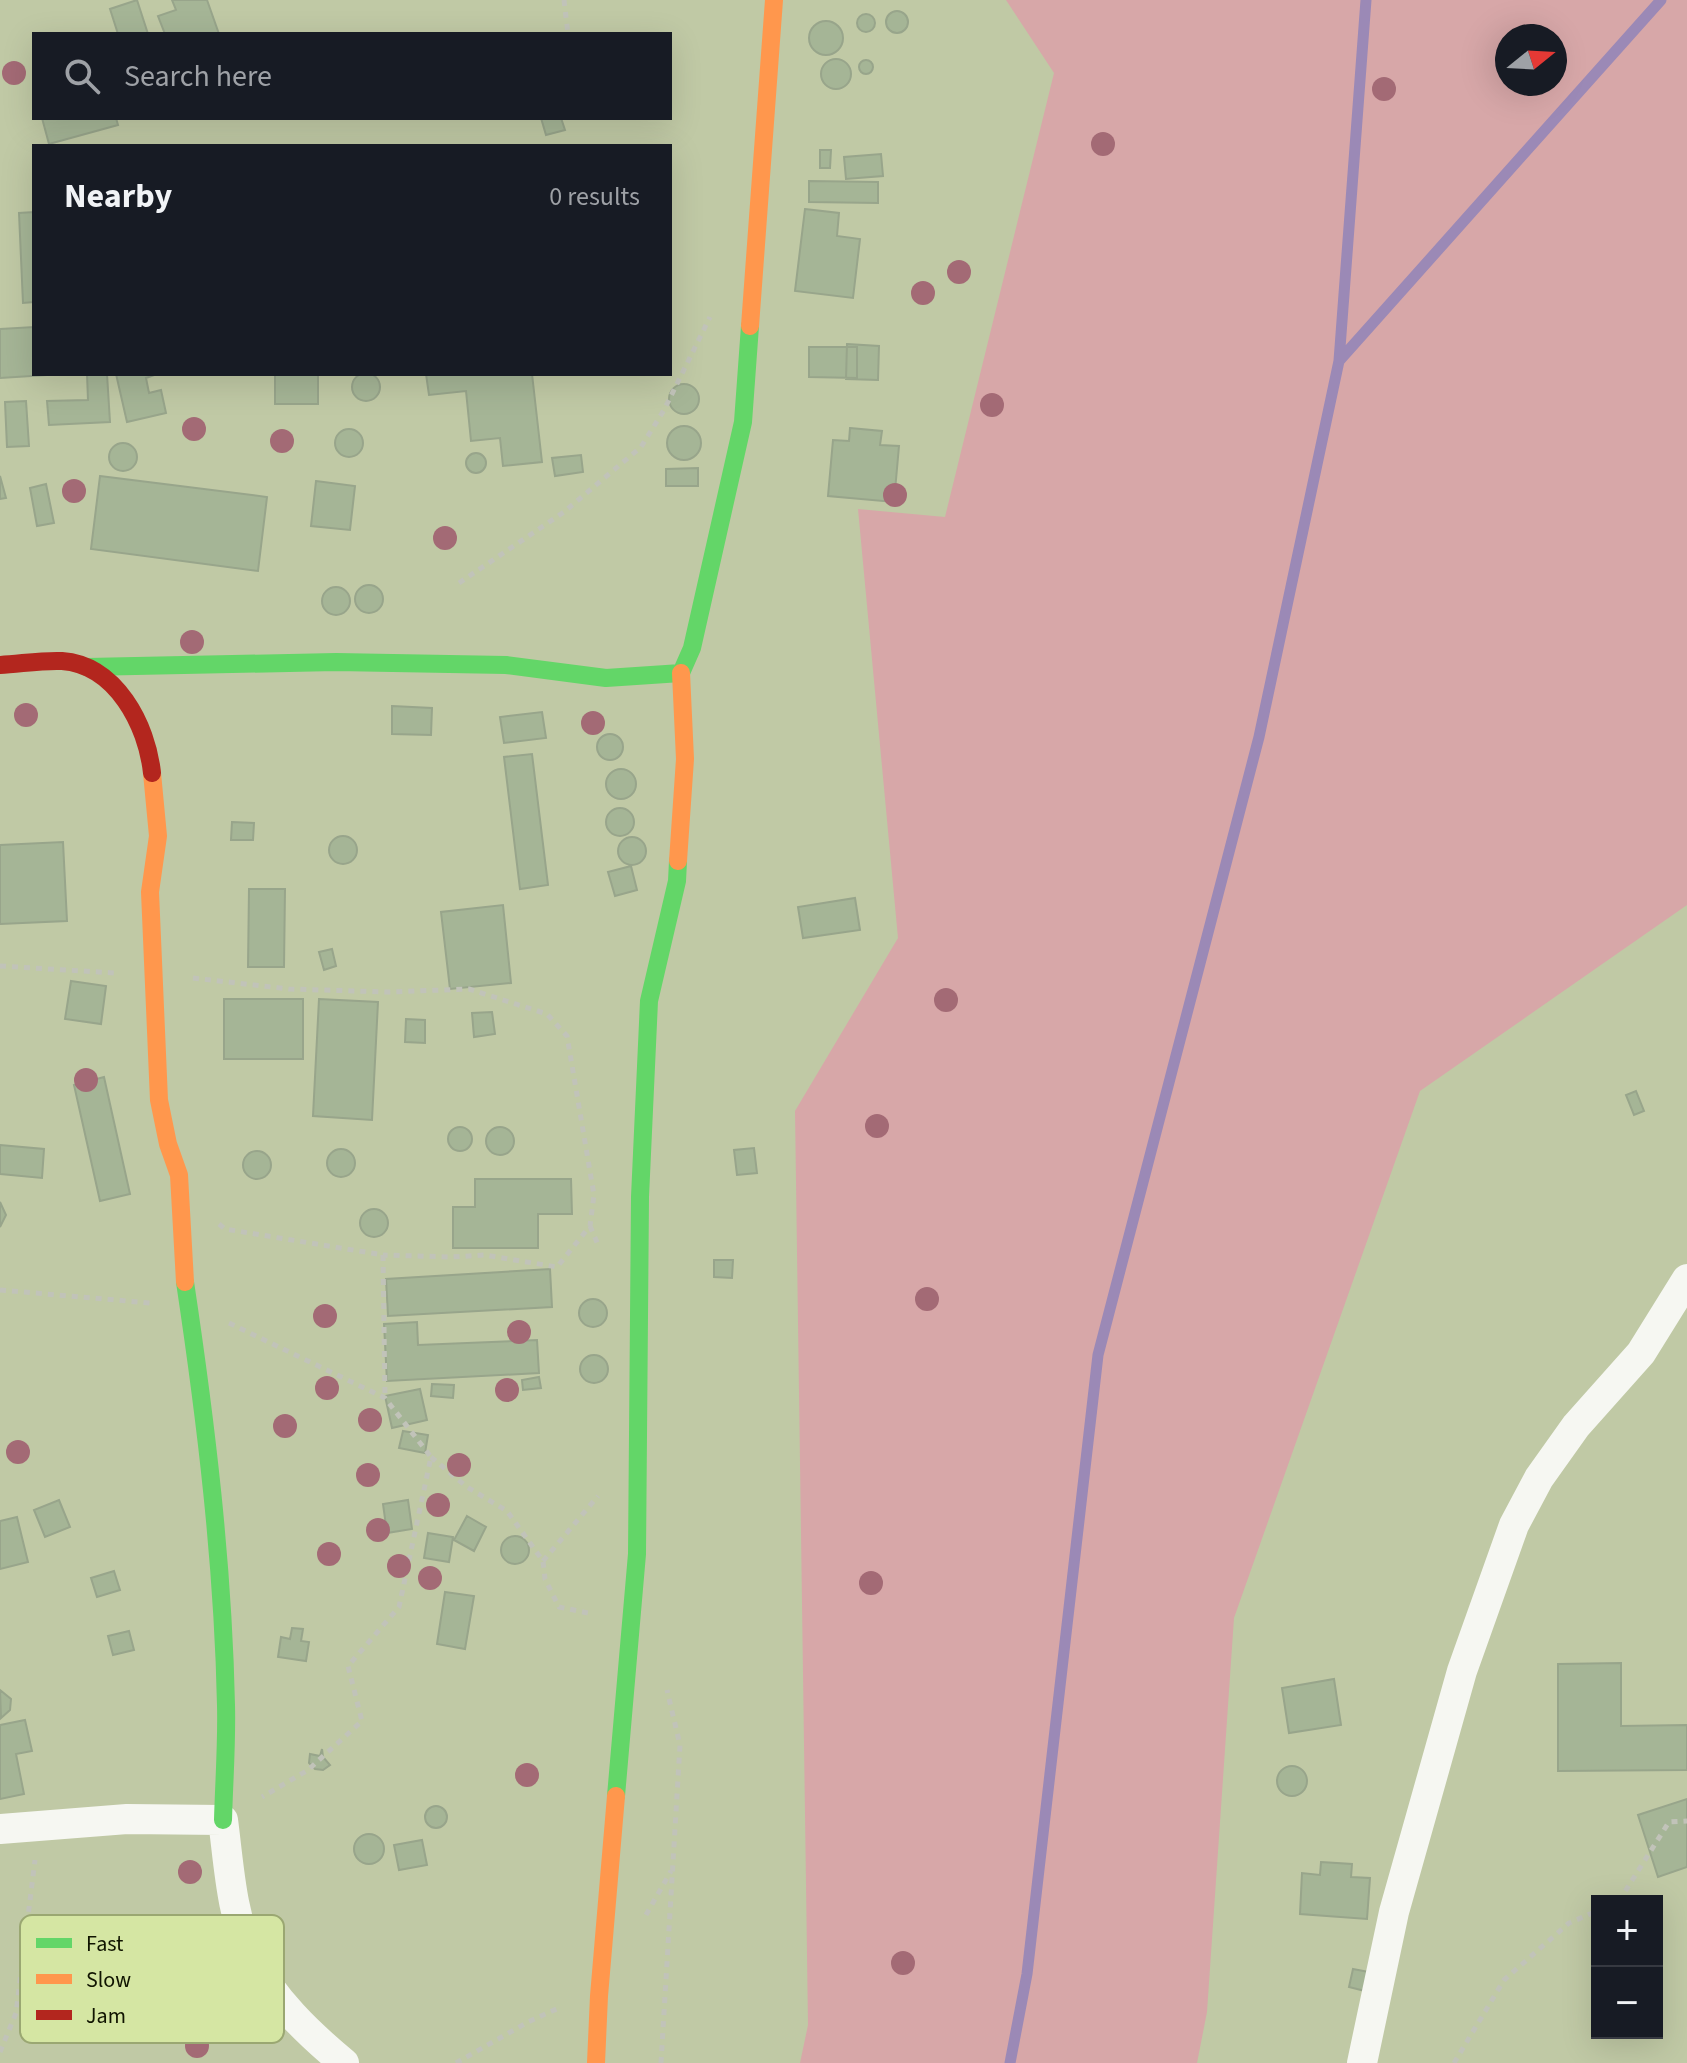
<!DOCTYPE html>
<meta charset="utf-8">
<style>
body{margin:0;font-family:"Source Sans 3",sans-serif;background:#20242c;color:#f1f3f6}
.controls{position:absolute;right:24px;bottom:24px;display:grid;overflow:hidden;border-radius:0px;box-shadow:0 8px 32px #0002}
.controls button{width:72px;height:72px;display:grid;place-items:center;padding:0;border:0;border-bottom:2px solid #363941;background:#171b24;color:#f1f3f6;font:40px sans-serif}
.compass{position:absolute;left:1495px;top:24px;width:72px;height:72px;border-radius:50%;background:#171b24;box-shadow:0 8px 32px #0002;rotate:72deg}
.list{margin:0;padding:0;list-style:none}
h2{display:flex;justify-content:space-between;align-items:center;height:104px;margin:0;padding:0 32px;font-size:34px}
h2 small{font-size:26px;font-weight:400;color:#9ea1a6}
.icon{flex:none;width:44px;height:44px;fill:none;stroke:currentColor;stroke-width:2;stroke-linecap:round;stroke-linejoin:round}
.map{position:relative;flex:none;width:1687px;height:2063px;overflow:hidden}
.search{position:absolute;background:#171b24;box-shadow:0 8px 32px #0002;left:32px;top:32px;width:640px;height:88px;display:flex;align-items:center;gap:20px;box-sizing:border-box;padding:0 28px;border-radius:0px;color:#9ea1a6;font-size:30px}
.panel{position:absolute;background:#171b24;box-shadow:0 8px 32px #0002;left:32px;top:144px;width:640px;height:232px;border-radius:0px}
.map>svg:first-child{display:block}
.green{fill:#d7a7a8;fill-rule:evenodd}
.lines{fill:none;stroke-linecap:round;stroke-linejoin:round}
.stream{stroke:#9b89b6;stroke-width:11}
.building{fill:#a5b596;stroke:#98a58b;stroke-width:2}
.path{stroke:#c1c3b9;stroke-width:5;stroke-dasharray:6 6;stroke-linecap:butt}
.street{stroke:#f6f7f2;stroke-width:30}
.fast{stroke:#63d668;stroke-width:18}
.slow{stroke:#ff974d;stroke-width:18}
.jam{stroke:#b3261e;stroke-width:18}
.tree{fill:#a36a75}
.key{fill:#d5e6a3;stroke:#9aa772;stroke-width:2}
.key-label{font-size:22px;fill:#101400}
</style>
<div class="map">
<svg width="1687" height="2063" viewBox="0 0 1687 2063">
<rect width="100%" height="100%" fill="#c0c9a5"/>
<path class="green" d="M 1006,0 L 1687,0 L 1687,905 L 1420,1091 L 1234,1618 L 1207,2012 L 1197,2063 L 800,2063 L 808,2025 L 795,1111 L 898,938 L 858,509 L 945,517 L 1054,73 ZM 1507,36 L 1555,36 L 1555,84 L 1507,84 Z"/>
<g class="lines">
<path class="stream" d="M 1339,361 L 1661,0
M 1010,2063 L 1027,1974 L 1098,1355 L 1259,737 L 1339,361 L 1366,0"/>
</g>
<path class="building" d="M 137,0 L 148,34 L 118,34 L 110,9 Z
M 172,0 L 207,0 L 219,34 L 165,34 L 158,16 L 176,10 Z
M886 22a11 11 0 1 1 22 0a11 11 0 1 1-22 0Z
M857 23a9 9 0 1 1 18 0a9 9 0 1 1-18 0Z
M809 38a17 17 0 1 1 34 0a17 17 0 1 1-34 0Z
M821 74a15 15 0 1 1 30 0a15 15 0 1 1-30 0Z
M859 67a7 7 0 1 1 14 0a7 7 0 1 1-14 0Z
M 42,118 L 116,118 L 118,125 L 49,144 Z
M 541,118 L 561,118 L 565,130 L 546,135 Z
M 820,150 L 831,150 L 830,168 L 820,168 Z
M 881,154 L 883,176 L 846,179 L 844,157 Z
M 809,181 L 878,182 L 878,203 L 809,202 Z
M 805,209 L 839,213 L 837,236 L 860,239 L 853,298 L 795,291 Z
M 34,212 L 34,302 L 23,303 L 19,213 Z
M 34,327 L 34,374 L 63,374 L 0,378 L 0,329 Z
M 847,344 L 879,346 L 878,380 L 846,379 Z
M 809,347 L 857,347 L 857,378 L 809,377 Z
M352 387a14 14 0 1 1 28 0a14 14 0 1 1-28 0Z
M 87,374 L 107,374 L 110,422 L 49,425 L 47,401 L 88,400 Z
M 116,374 L 157,374 L 146,378 L 149,393 L 161,390 L 166,413 L 127,422 Z
M 275,374 L 318,374 L 318,404 L 275,404 Z
M 426,374 L 532,374 L 542,462 L 503,466 L 500,438 L 471,441 L 466,391 L 429,395 Z
M669 399a15 15 0 1 1 30 0a15 15 0 1 1-30 0Z
M 26,401 L 29,446 L 7,447 L 5,402 Z
M667 443a17 17 0 1 1 34 0a17 17 0 1 1-34 0Z
M 850,428 L 882,431 L 880,445 L 899,446 L 894,502 L 828,496 L 833,440 L 849,441 Z
M335 443a14 14 0 1 1 28 0a14 14 0 1 1-28 0Z
M109 457a14 14 0 1 1 28 0a14 14 0 1 1-28 0Z
M466 463a10 10 0 1 1 20 0a10 10 0 1 1-20 0Z
M 581,455 L 583,472 L 555,476 L 552,458 Z
M 698,468 L 698,486 L 666,486 L 666,469 Z
M 0,476 L 6,498 L 0,499 Z
M 100,476 L 267,497 L 258,571 L 91,549 Z
M 316,481 L 355,486 L 350,530 L 311,526 Z
M 46,484 L 54,523 L 37,526 L 30,488 Z
M355 599a14 14 0 1 1 28 0a14 14 0 1 1-28 0Z
M322 601a14 14 0 1 1 28 0a14 14 0 1 1-28 0Z
M 392,706 L 432,708 L 431,735 L 392,734 Z
M 542,712 L 546,738 L 504,743 L 500,717 Z
M597 747a13 13 0 1 1 26 0a13 13 0 1 1-26 0Z
M 532,754 L 548,885 L 520,889 L 504,757 Z
M606 784a15 15 0 1 1 30 0a15 15 0 1 1-30 0Z
M606 822a14 14 0 1 1 28 0a14 14 0 1 1-28 0Z
M 232,822 L 254,823 L 253,840 L 231,840 Z
M329 850a14 14 0 1 1 28 0a14 14 0 1 1-28 0Z
M618 851a14 14 0 1 1 28 0a14 14 0 1 1-28 0Z
M 63,842 L 67,921 L 0,924 L 0,845 Z
M 631,866 L 637,890 L 615,896 L 608,872 Z
M 249,889 L 285,889 L 284,967 L 248,967 Z
M 855,898 L 860,930 L 803,938 L 798,907 Z
M 503,905 L 511,983 L 450,989 L 441,912 Z
M 332,949 L 336,966 L 324,970 L 319,952 Z
M 71,981 L 106,986 L 101,1024 L 65,1019 Z
M 224,999 L 303,999 L 303,1059 L 224,1059 Z
M 319,999 L 378,1002 L 372,1120 L 313,1116 Z
M 492,1012 L 495,1034 L 474,1037 L 472,1013 Z
M 406,1019 L 425,1020 L 425,1043 L 405,1042 Z
M 104,1077 L 130,1194 L 100,1201 L 74,1085 Z
M 1636,1091 L 1644,1111 L 1634,1115 L 1626,1095 Z
M448 1139a12 12 0 1 1 24 0a12 12 0 1 1-24 0Z
M486 1141a14 14 0 1 1 28 0a14 14 0 1 1-28 0Z
M 0,1145 L 44,1149 L 42,1178 L 0,1174 Z
M 754,1148 L 757,1173 L 737,1175 L 734,1150 Z
M327 1163a14 14 0 1 1 28 0a14 14 0 1 1-28 0Z
M243 1165a14 14 0 1 1 28 0a14 14 0 1 1-28 0Z
M 475,1179 L 571,1179 L 572,1214 L 538,1214 L 538,1248 L 453,1248 L 453,1207 L 475,1207 Z
M 0,1202 L 6,1215 L 0,1227 Z
M360 1223a14 14 0 1 1 28 0a14 14 0 1 1-28 0Z
M 714,1260 L 733,1260 L 732,1278 L 714,1277 Z
M 550,1269 L 552,1307 L 388,1316 L 386,1279 Z
M579 1313a14 14 0 1 1 28 0a14 14 0 1 1-28 0Z
M 417,1322 L 418,1345 L 537,1340 L 539,1373 L 387,1381 L 384,1324 Z
M580 1369a14 14 0 1 1 28 0a14 14 0 1 1-28 0Z
M 539,1377 L 541,1388 L 523,1390 L 522,1380 Z
M 432,1384 L 454,1385 L 453,1398 L 431,1396 Z
M 420,1389 L 427,1420 L 392,1428 L 385,1396 Z
M 403,1431 L 428,1435 L 425,1453 L 399,1448 Z
M 59,1500 L 70,1527 L 45,1537 L 34,1510 Z
M 408,1500 L 412,1529 L 387,1533 L 383,1504 Z
M 467,1516 L 486,1527 L 474,1551 L 454,1540 Z
M 17,1517 L 28,1562 L 0,1569 L 0,1521 Z
M 428,1533 L 453,1537 L 449,1562 L 424,1558 Z
M501 1550a14 14 0 1 1 28 0a14 14 0 1 1-28 0Z
M 114,1571 L 120,1590 L 97,1597 L 91,1578 Z
M 445,1592 L 474,1596 L 465,1649 L 437,1644 Z
M 292,1628 L 303,1629 L 301,1641 L 309,1642 L 306,1661 L 278,1657 L 281,1637 L 290,1639 Z
M 129,1631 L 134,1650 L 113,1655 L 108,1636 Z
M 1621,1663 L 1621,1726 L 1687,1725 L 1687,1770 L 1558,1771 L 1558,1664 Z
M 1334,1679 L 1341,1725 L 1289,1733 L 1282,1688 Z
M 0,1690 L 11,1699 L 10,1710 L 1,1718 Z
M 25,1720 L 32,1751 L 16,1754 L 24,1794 L 0,1799 L 0,1725 Z
M 322,1749 L 323,1757 L 330,1765 L 323,1770 L 315,1769 L 309,1763 L 310,1754 L 320,1756 Z
M1277 1781a15 15 0 1 1 30 0a15 15 0 1 1-30 0Z
M 1687,1799 L 1687,1867 L 1658,1877 L 1638,1815 Z
M425 1817a11 11 0 1 1 22 0a11 11 0 1 1-22 0Z
M354 1849a15 15 0 1 1 30 0a15 15 0 1 1-30 0Z
M 422,1840 L 427,1865 L 399,1870 L 394,1845 Z
M 1321,1862 L 1352,1864 L 1351,1877 L 1370,1878 L 1367,1919 L 1300,1914 L 1302,1873 L 1320,1875 Z
M 1353,1969 L 1369,1972 L 1365,1991 L 1349,1987 Z"/>
<g class="lines">
<path class="path" d="M 564,0 L 568,34
M 459,583 L 564,512 L 641,447 L 664,410 L 710,317
M 0,966 L 115,973
M 193,978 L 289,989 L 388,992 L 469,989 L 547,1014 L 567,1036 L 594,1195 L 590,1226 L 557,1267 L 485,1255 L 451,1257 L 383,1255
M 219,1224 L 225,1229 L 383,1255 L 385,1398
M 590,1226 L 599,1247
M 0,1290 L 150,1303
M 229,1323 L 385,1398 L 431,1457 L 399,1607 L 348,1666 L 362,1721 L 308,1770 L 262,1797
M 431,1457 L 467,1487 L 507,1511 L 543,1561 L 545,1579 L 559,1607 L 593,1614
M 543,1561 L 598,1496
M 1619,1901 L 1669,1822 L 1687,1821
M 646,1915 L 671,1871
M 0,2052 L 16,2013 L 35,1860
M 456,2063 L 528,2022 L 561,2007
M 661,2063 L 680,1745 L 667,1690
M 1454,2063 L 1504,1980 L 1569,1923 L 1597,1911"/>
<path class="street" d="M 0,1829 L 127,1819 L 223,1820 C 229,1865 231,1916 252,1958 C 272,1999 309,2034 344,2063
M 1362,2063 L 1394,1912 L 1462,1671 L 1514,1525 L 1539,1478 L 1576,1426 L 1641,1353 L 1687,1279"/>
<path class="fast" d="M 87,667 L 336,662 L 506,665 L 606,678 L 681,673 L 692,648 L 743,422 L 750,326
M 185,1282 C 206,1422 223,1563 226,1705 C 227,1743 224,1782 223,1820
M 616,1796 L 637,1554 L 640,1197 L 649,1001 L 677,881 L 678,861"/>
<path class="slow" d="M 750,326 L 774,0
M 152,773 L 158,836 L 150,892 L 159,1100 L 168,1144 L 179,1175 L 185,1282
M 678,861 L 685,759 L 681,673
M 596,2063 L 599,1996 L 616,1796"/>
<path class="jam" d="M 0,665 C 20,664 42,660 62,661 C 116,665 147,725 152,773"/>
</g>
<g class="tree">
<circle cx="14" cy="73" r="12"/>
<circle cx="1384" cy="89" r="12"/>
<circle cx="1103" cy="144" r="12"/>
<circle cx="959" cy="272" r="12"/>
<circle cx="923" cy="293" r="12"/>
<circle cx="992" cy="405" r="12"/>
<circle cx="194" cy="429" r="12"/>
<circle cx="282" cy="441" r="12"/>
<circle cx="74" cy="491" r="12"/>
<circle cx="895" cy="495" r="12"/>
<circle cx="445" cy="538" r="12"/>
<circle cx="192" cy="642" r="12"/>
<circle cx="26" cy="715" r="12"/>
<circle cx="593" cy="723" r="12"/>
<circle cx="946" cy="1000" r="12"/>
<circle cx="86" cy="1080" r="12"/>
<circle cx="877" cy="1126" r="12"/>
<circle cx="927" cy="1299" r="12"/>
<circle cx="325" cy="1316" r="12"/>
<circle cx="519" cy="1332" r="12"/>
<circle cx="327" cy="1388" r="12"/>
<circle cx="507" cy="1390" r="12"/>
<circle cx="370" cy="1420" r="12"/>
<circle cx="285" cy="1426" r="12"/>
<circle cx="18" cy="1452" r="12"/>
<circle cx="459" cy="1465" r="12"/>
<circle cx="368" cy="1475" r="12"/>
<circle cx="438" cy="1505" r="12"/>
<circle cx="378" cy="1530" r="12"/>
<circle cx="329" cy="1554" r="12"/>
<circle cx="399" cy="1566" r="12"/>
<circle cx="430" cy="1578" r="12"/>
<circle cx="871" cy="1583" r="12"/>
<circle cx="527" cy="1775" r="12"/>
<circle cx="190" cy="1872" r="12"/>
<circle cx="903" cy="1963" r="12"/>
<circle cx="197" cy="2046" r="12"/>
</g>
<rect x="20" y="1915" width="264" height="128" rx="12" class="key"/>
<rect x="36" y="1938" width="36" height="10" fill="#63d668"/>
<rect x="36" y="1974" width="36" height="10" fill="#ff974d"/>
<rect x="36" y="2010" width="36" height="10" fill="#b3261e"/>
<g class="key-label">
<text x="86" y="1951">Fast</text>
<text x="86" y="1987">Slow</text>
<text x="86" y="2023">Jam</text>
</g>
</svg>
<div class="controls">
<button>+</button>
<button>−</button>
</div>
<svg class="compass" viewBox="-18 -18 36 36"><path d="M0-13l5 13h-10z" fill="#e53935"/><path d="M0 13l5-13h-10z" fill="#9ea1a6"/></svg>
<div class="search"><svg class="icon" aria-label="search" viewBox="0 0 24 24"><circle cx="10" cy="10" r="6"/><path d="M15 15l6 6"/></svg>Search here</div>
<section class="panel">
<h2>Nearby<small>0 results</small></h2>
<ul class="list">
</ul>
</section>
</div>
